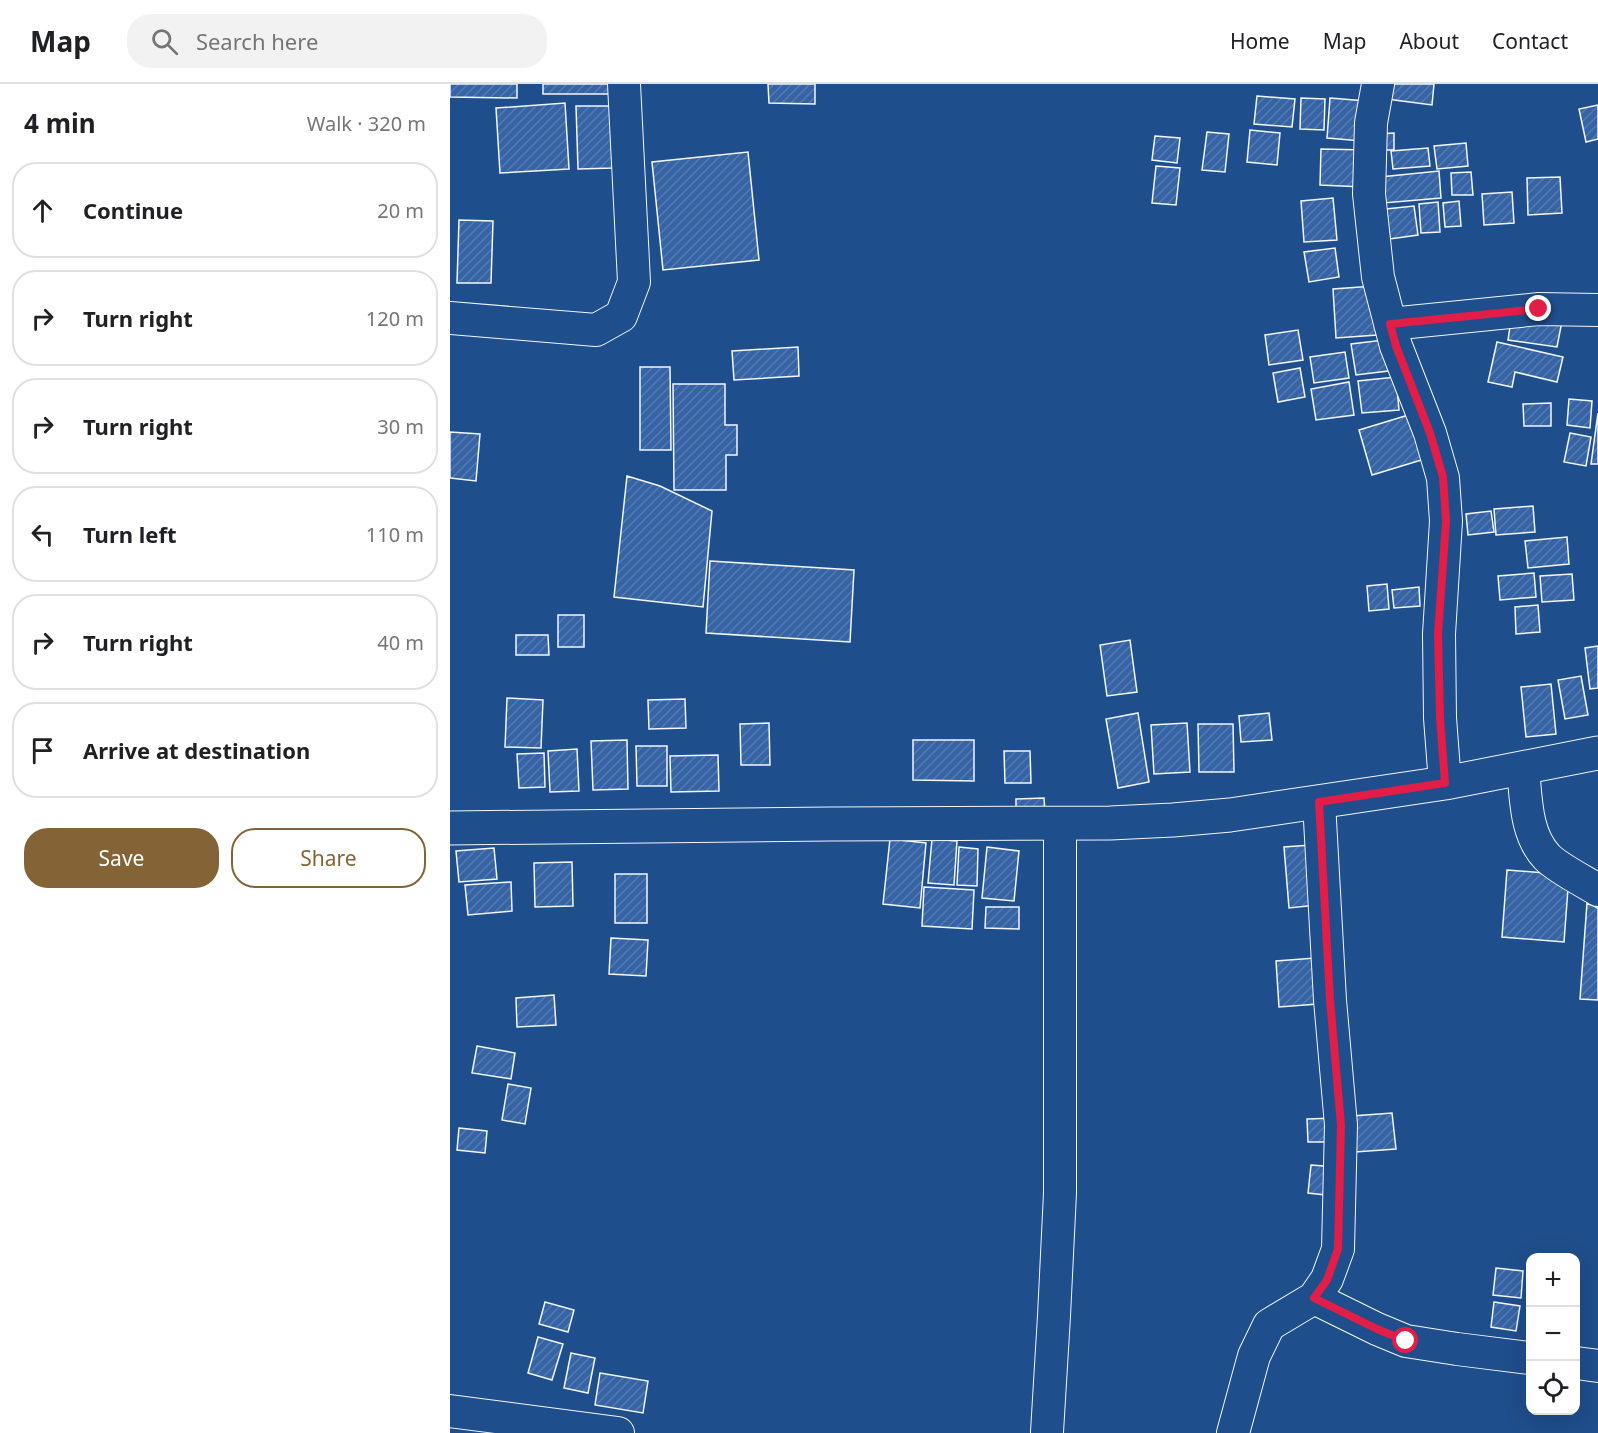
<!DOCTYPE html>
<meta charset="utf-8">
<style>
body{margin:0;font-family:"Noto Sans",sans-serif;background:#f2f2f2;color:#202124}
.controls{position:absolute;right:18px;bottom:18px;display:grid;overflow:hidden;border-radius:12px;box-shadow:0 6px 24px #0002}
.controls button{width:54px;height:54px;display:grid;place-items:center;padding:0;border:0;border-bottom:2px solid #e0e0e0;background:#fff;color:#202124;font:30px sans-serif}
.stop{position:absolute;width:18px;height:18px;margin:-14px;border:4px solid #e11d48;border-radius:50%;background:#fff}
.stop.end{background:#e11d48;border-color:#fff;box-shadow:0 2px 6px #0008}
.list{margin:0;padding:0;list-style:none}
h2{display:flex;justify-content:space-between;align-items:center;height:78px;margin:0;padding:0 24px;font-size:26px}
h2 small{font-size:20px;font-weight:400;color:#757577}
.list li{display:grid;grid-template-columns:39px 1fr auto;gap:18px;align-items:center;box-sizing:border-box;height:96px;margin:0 12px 12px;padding:0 12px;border:2px solid #e0e0e0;border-radius:24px}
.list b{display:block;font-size:22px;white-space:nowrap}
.list em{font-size:20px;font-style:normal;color:#757577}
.actions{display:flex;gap:12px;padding:18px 24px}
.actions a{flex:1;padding:14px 0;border:2px solid #846436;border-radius:24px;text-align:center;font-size:21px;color:#846436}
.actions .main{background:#846436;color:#fff}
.icon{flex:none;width:33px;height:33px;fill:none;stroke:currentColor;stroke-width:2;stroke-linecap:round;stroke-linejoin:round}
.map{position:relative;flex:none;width:1148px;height:1349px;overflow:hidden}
header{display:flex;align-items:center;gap:36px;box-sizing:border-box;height:84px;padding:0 30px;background:#fff;border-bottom:2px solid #e0e0e0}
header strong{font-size:28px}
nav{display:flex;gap:33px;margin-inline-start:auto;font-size:21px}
.search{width:420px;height:54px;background:#f2f2f2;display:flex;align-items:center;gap:15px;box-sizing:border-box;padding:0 21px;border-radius:24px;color:#757577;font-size:22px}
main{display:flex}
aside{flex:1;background:#fff}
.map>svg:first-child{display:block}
.building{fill:url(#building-hatch);stroke:#f2f6ff;stroke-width:1.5}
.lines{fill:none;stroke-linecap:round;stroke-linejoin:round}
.minor-casing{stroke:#f2f6ff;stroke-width:34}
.major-casing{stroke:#f2f6ff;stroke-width:35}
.minor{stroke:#1f4e8c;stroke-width:32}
.major{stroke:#1f4e8c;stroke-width:33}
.route{stroke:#e11d48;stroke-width:8}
</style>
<header>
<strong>Map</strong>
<div class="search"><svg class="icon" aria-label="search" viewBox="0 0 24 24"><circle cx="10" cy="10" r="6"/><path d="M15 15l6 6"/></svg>Search here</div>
<nav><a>Home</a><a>Map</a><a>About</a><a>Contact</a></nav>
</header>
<main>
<aside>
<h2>4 min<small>Walk · 320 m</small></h2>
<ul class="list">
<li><svg class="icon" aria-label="ahead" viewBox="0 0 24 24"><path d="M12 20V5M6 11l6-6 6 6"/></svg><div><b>Continue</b></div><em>20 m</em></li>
<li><svg class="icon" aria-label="right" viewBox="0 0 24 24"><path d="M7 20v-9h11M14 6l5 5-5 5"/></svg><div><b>Turn right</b></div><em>120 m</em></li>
<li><svg class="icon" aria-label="right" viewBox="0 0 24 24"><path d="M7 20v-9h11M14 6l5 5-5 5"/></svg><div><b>Turn right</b></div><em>30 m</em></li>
<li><svg class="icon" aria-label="left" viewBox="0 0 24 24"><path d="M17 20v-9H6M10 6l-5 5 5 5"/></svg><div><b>Turn left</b></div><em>110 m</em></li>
<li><svg class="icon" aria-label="right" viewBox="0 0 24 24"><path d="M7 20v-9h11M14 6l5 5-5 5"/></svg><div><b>Turn right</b></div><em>40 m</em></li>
<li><svg class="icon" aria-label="arrive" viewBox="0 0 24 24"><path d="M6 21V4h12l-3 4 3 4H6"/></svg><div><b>Arrive at destination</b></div></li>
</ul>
<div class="actions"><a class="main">Save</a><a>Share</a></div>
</aside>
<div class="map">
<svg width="1148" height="1349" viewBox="0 0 1148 1349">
<defs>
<pattern id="building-hatch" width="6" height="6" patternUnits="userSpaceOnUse" patternTransform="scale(1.5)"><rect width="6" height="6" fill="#3563a3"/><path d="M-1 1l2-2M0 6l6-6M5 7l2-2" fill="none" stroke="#537ab1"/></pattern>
</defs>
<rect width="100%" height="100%" fill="#1f4e8c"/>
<path class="building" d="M 0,0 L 67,0 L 67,14 L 0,13 Z
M 93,0 L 159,0 L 159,10 L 93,10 Z
M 318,0 L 365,0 L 365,20 L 319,19 Z
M 938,0 L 984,0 L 982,21 L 937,15 Z
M 807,12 L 845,15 L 842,43 L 804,40 Z
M 851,14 L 875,15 L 874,46 L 850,45 Z
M 880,14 L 916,17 L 912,57 L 877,54 Z
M 115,19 L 119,85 L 50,89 L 46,24 Z
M 1148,21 L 1148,55 L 1136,58 L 1129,25 Z
M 126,22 L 161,22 L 163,84 L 128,85 Z
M 800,46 L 830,49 L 827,81 L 797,78 Z
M 757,48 L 779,50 L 775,88 L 752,86 Z
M 944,49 L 944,66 L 924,66 L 923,50 Z
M 705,52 L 730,54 L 727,79 L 702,76 Z
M 1016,59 L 1018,82 L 987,85 L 984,62 Z
M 978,64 L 980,82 L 943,85 L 941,67 Z
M 871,65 L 915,66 L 913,103 L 870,101 Z
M 298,68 L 309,176 L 213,186 L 202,78 Z
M 706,82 L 730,84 L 726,121 L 702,119 Z
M 989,87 L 991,114 L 933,119 L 930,93 Z
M 1021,88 L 1023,111 L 1002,111 L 1001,89 Z
M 1110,93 L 1112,129 L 1078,131 L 1077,94 Z
M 1062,108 L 1064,139 L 1034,141 L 1032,110 Z
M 883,114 L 887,156 L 854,158 L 851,117 Z
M 1009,117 L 1011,142 L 995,143 L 993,119 Z
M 988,118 L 990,148 L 971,149 L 969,120 Z
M 964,122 L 968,151 L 940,155 L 936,125 Z
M 9,136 L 43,137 L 41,199 L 7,199 Z
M 885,164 L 889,193 L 859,198 L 854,168 Z
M 924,202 L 927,251 L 886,254 L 883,205 Z
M 1062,229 L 1112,237 L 1107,263 L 1058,256 Z
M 848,246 L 853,276 L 819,281 L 815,251 Z
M 934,256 L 938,287 L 906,291 L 901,260 Z
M 1047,258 L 1113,273 L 1107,298 L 1065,288 L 1062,303 L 1038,298 Z
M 348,263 L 349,292 L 284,296 L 282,267 Z
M 895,268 L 899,294 L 864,299 L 860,273 Z
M 190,283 L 220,283 L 221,366 L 190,366 Z
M 850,284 L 855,313 L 828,318 L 823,289 Z
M 946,293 L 949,326 L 912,329 L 908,297 Z
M 899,298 L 904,331 L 866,336 L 861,305 Z
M 223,300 L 275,300 L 275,341 L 287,341 L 287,371 L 276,371 L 276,406 L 224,406 Z
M 1119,315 L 1142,317 L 1140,344 L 1117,341 Z
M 1101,319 L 1101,342 L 1074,342 L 1073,320 Z
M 965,329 L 978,374 L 922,391 L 909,346 Z
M 1148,329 L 1148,380 L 1141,380 Z
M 0,348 L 30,350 L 26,397 L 0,394 Z
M 1120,349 L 1141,353 L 1136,382 L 1114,378 Z
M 177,392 L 210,402 L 262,427 L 253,523 L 164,513 Z
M 1083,422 L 1085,448 L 1046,451 L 1044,425 Z
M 1041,427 L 1044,448 L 1018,451 L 1016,430 Z
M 1117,453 L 1119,480 L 1078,484 L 1075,457 Z
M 260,477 L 404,486 L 400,558 L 256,549 Z
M 1084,489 L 1086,513 L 1050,516 L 1048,492 Z
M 1122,490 L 1124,516 L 1092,518 L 1090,492 Z
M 937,500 L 939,525 L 919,527 L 917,502 Z
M 969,503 L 970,522 L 944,524 L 942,506 Z
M 1088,521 L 1090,548 L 1066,550 L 1065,523 Z
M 108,531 L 134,531 L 134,563 L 108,563 Z
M 66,551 L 98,551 L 99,571 L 66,571 Z
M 680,556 L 687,608 L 657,612 L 650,561 Z
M 1148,562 L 1148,604 L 1140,605 L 1135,564 Z
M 1131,592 L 1138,631 L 1115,635 L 1108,596 Z
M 1101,600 L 1106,650 L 1076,653 L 1071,603 Z
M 57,614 L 93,616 L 91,664 L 55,663 Z
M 235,615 L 236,644 L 199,645 L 198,616 Z
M 688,629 L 699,698 L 668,704 L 656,635 Z
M 819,629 L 822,656 L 791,658 L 789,632 Z
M 319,639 L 320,681 L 291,681 L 290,640 Z
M 737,639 L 740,688 L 704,690 L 701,641 Z
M 748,640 L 783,640 L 784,688 L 749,688 Z
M 177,656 L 178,705 L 143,706 L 141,657 Z
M 463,656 L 524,656 L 524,697 L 463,696 Z
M 186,662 L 217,662 L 217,702 L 187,702 Z
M 127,665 L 129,707 L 100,708 L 98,667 Z
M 554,667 L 580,667 L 581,699 L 555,699 Z
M 94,669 L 95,703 L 69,704 L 67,670 Z
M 268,671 L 269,707 L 221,708 L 220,672 Z
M 594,714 L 595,729 L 566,730 L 566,715 Z
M 440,755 L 476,759 L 470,824 L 433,820 Z
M 482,755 L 507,757 L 504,801 L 478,799 Z
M 861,761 L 867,821 L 839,824 L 834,763 Z
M 509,763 L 528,765 L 527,802 L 507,801 Z
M 537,763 L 569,767 L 564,817 L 532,814 Z
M 44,764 L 47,795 L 9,798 L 6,767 Z
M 122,778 L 123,822 L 85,823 L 84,779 Z
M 1057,786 L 1119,791 L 1114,858 L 1052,853 Z
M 165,790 L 197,790 L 197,839 L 165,839 Z
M 61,798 L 62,827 L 18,831 L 15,801 Z
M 474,803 L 524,806 L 522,845 L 472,842 Z
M 1137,819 L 1148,824 L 1148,916 L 1130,915 Z
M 536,823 L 569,823 L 569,845 L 535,844 Z
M 161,854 L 198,856 L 196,892 L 159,890 Z
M 865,874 L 868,920 L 829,923 L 826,877 Z
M 104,911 L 106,941 L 67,943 L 66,914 Z
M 27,962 L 65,969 L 61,995 L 22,989 Z
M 58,1000 L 81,1004 L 75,1040 L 52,1036 Z
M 942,1029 L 946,1065 L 905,1068 L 902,1032 Z
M 885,1034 L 885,1058 L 858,1058 L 857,1035 Z
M 9,1044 L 37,1047 L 35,1069 L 7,1066 Z
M 861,1081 L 887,1083 L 884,1112 L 858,1109 Z
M 1046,1184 L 1073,1187 L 1071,1214 L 1043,1211 Z
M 95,1218 L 124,1226 L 118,1248 L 89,1240 Z
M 1044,1218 L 1070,1222 L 1066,1247 L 1041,1243 Z
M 88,1253 L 113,1260 L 102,1296 L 78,1289 Z
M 121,1269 L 145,1274 L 138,1309 L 114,1304 Z
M 150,1289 L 198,1297 L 193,1329 L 145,1321 Z"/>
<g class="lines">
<defs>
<path id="minor" d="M 928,0 L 921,39 L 919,110 L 928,193 L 946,262 L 980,349 L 993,394 L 996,437 L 989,550 L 990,634 L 995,699
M 0,234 L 146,246 L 171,232 L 184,198 L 174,0
M 940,240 L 1089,225 L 1148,226
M 1073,684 C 1076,713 1075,750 1097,773 C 1106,783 1135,798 1148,806
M 864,1214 L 927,1245 L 956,1257 L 1007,1265 L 1080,1274
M 1126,1279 L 1148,1282
M 0,1327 L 168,1349
M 597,1348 L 604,1232 L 610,1109 L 610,740
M 783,1349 L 804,1272 L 819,1241 L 864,1214 L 877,1195 L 888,1165 L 891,1041 L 880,916 L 869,718"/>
<path id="major" d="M 0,744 L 380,740 L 660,739 L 723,736 L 780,731 L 995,699 L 1148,669"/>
</defs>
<use href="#minor" class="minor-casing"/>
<use href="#major" class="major-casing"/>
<use href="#minor" class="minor"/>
<use href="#major" class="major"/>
</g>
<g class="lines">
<path class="route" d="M 956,1257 L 927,1245 L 864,1214 L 877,1196 L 888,1165 L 891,1041 L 880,916 L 869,718 L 995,699 L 990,634 L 988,550 L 996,437 L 993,393 L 980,349 L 946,262 L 940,240 L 1089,225"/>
</g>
</svg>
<div class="controls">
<button>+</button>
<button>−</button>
<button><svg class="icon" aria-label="locate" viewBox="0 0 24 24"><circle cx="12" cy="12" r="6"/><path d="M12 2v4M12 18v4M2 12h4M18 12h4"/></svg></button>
</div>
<div class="stop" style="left:956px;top:1257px"></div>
<div class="stop end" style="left:1089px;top:225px"></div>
</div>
</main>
